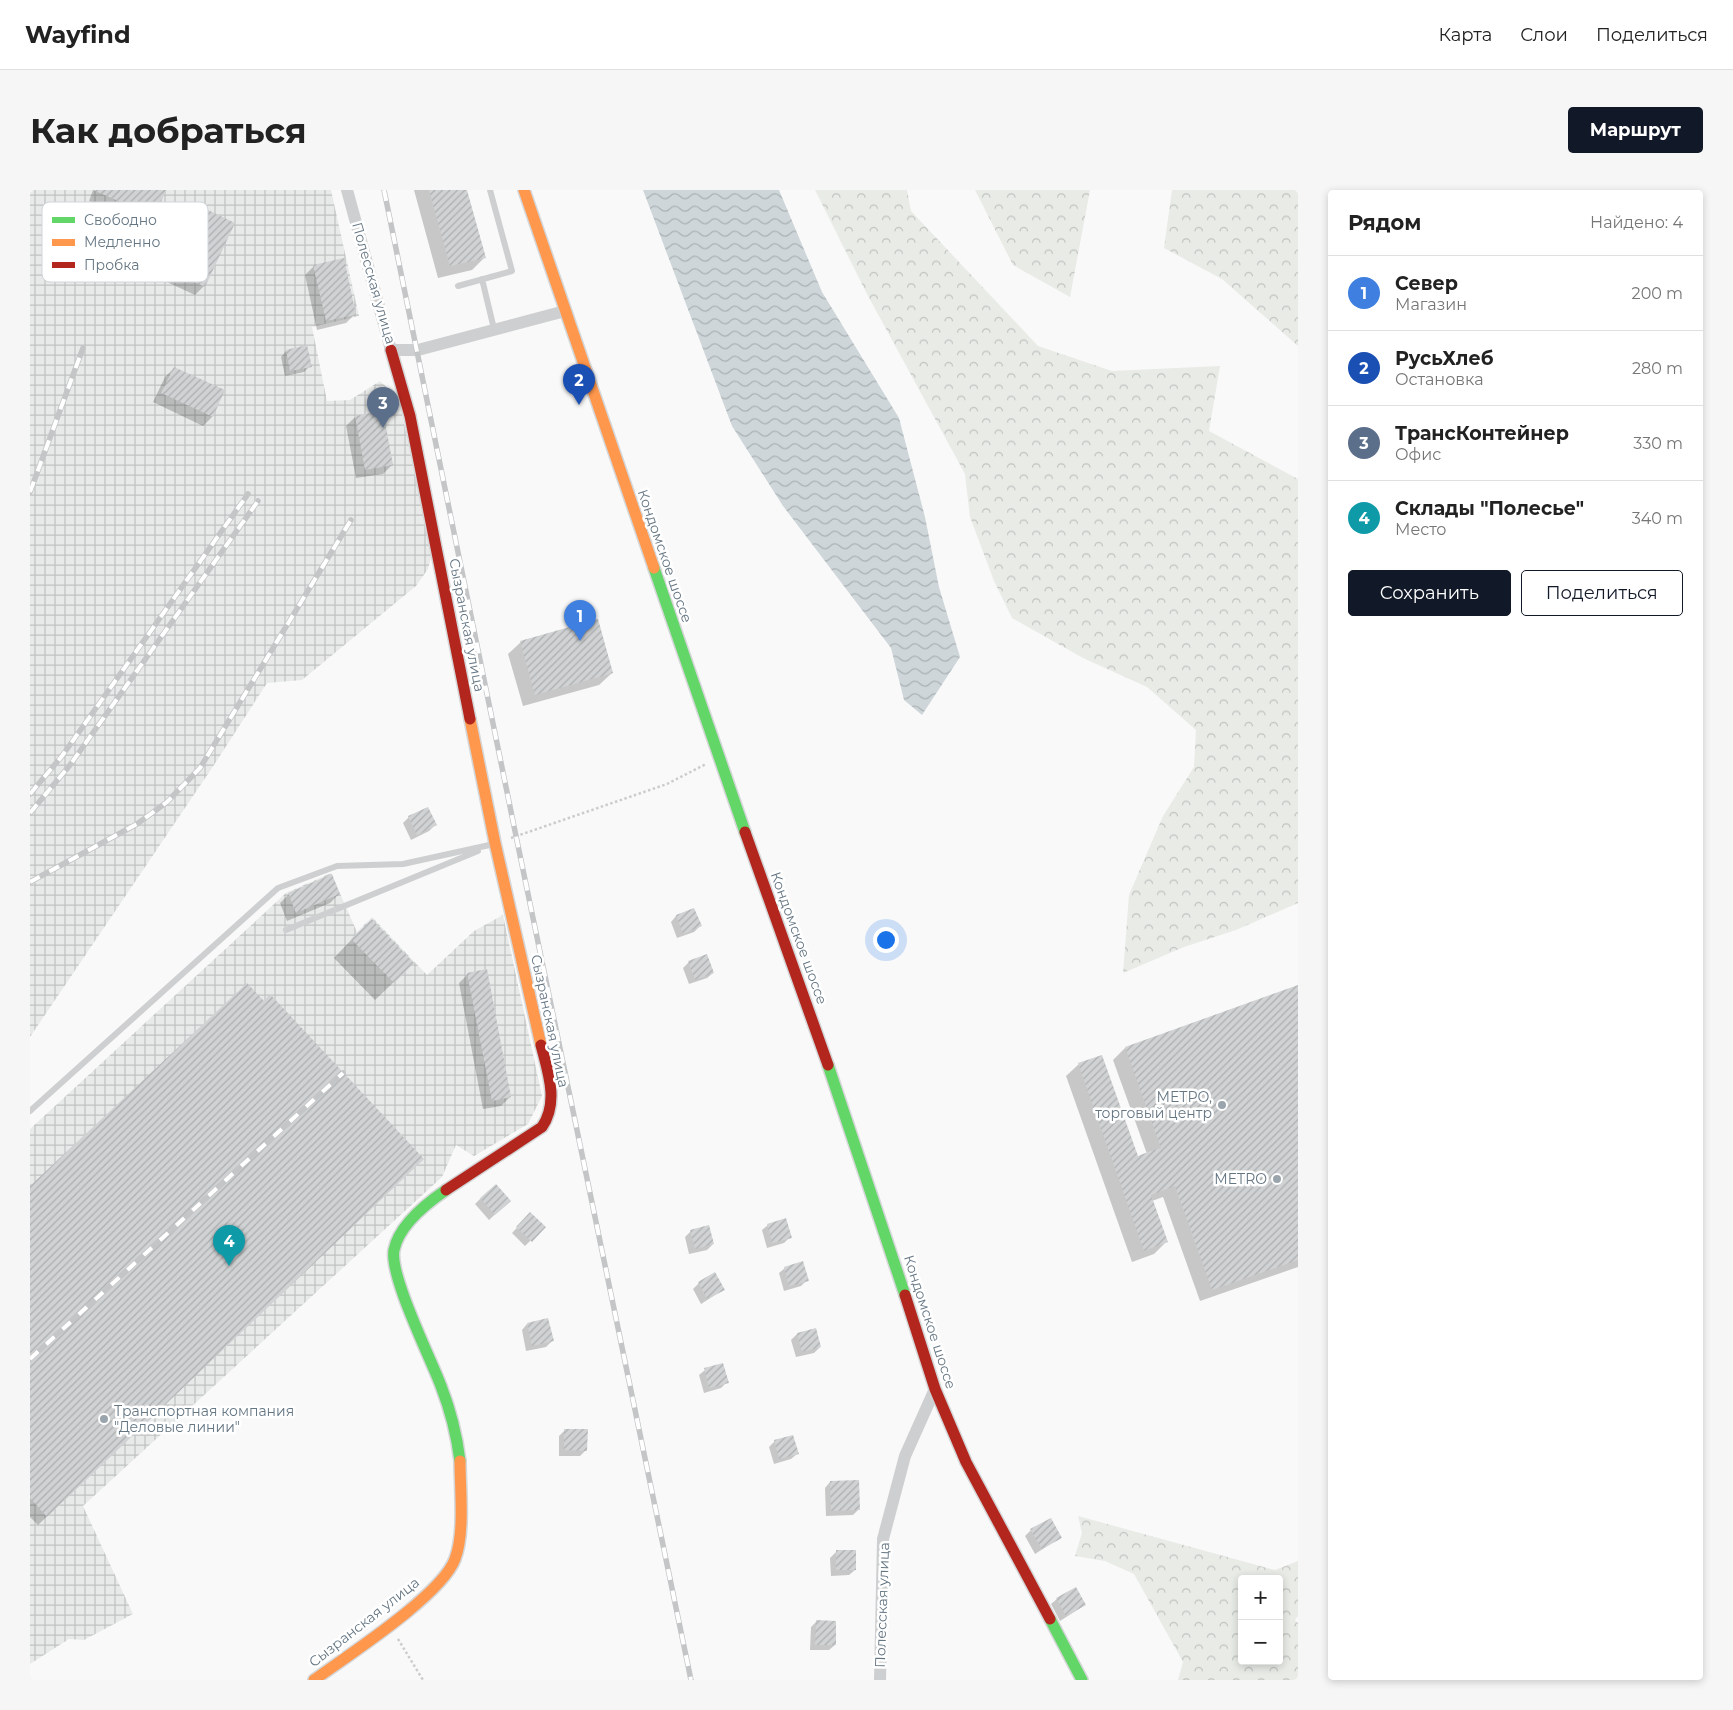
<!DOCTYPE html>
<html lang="ru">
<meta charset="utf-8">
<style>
body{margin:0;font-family:Montserrat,sans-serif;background:#f6f6f6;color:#222}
.controls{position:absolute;right:15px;bottom:15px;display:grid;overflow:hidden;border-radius:5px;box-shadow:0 2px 8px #0003}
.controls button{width:45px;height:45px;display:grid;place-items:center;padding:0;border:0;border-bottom:1px solid #e0e0e0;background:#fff;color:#222;font:25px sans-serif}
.you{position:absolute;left:855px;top:749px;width:18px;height:18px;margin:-12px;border:4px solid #fff;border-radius:50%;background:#1a73e8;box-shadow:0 0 0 8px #1a73e833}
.badge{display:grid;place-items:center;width:32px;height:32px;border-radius:50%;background:#111827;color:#fff;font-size:16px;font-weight:700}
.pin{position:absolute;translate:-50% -41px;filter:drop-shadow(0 1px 2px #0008)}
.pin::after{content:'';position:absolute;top:26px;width:18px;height:15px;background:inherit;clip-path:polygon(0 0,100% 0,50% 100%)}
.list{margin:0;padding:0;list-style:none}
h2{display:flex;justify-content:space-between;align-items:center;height:65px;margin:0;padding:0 20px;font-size:21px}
h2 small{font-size:16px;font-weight:400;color:#767676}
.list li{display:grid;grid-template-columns:32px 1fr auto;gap:15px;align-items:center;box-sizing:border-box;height:75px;padding:0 20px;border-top:1px solid #e0e0e0}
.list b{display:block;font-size:19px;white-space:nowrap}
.list p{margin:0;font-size:16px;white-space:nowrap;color:#767676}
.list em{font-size:16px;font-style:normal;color:#767676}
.actions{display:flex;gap:10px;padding:15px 20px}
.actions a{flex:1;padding:11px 0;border:1px solid #111827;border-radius:5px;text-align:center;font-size:18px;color:#111827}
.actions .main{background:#111827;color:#fff}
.map{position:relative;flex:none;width:1268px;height:1490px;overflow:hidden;border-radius:5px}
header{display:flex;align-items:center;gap:30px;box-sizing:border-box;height:70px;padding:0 25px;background:#fff;border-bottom:1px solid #e0e0e0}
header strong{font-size:24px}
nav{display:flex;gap:28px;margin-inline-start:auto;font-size:18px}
.intro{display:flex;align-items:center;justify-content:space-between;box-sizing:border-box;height:120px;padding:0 30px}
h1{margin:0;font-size:35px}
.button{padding:12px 22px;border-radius:5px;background:#111827;color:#fff;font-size:18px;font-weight:700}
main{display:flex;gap:30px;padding:0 30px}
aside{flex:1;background:#fff;border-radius:5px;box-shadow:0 2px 8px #0003}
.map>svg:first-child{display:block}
.industrial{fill:url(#industrial-grid)}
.forest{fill:url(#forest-crowns);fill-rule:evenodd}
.water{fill:url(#water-waves)}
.shadow{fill:#0003}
.building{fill:url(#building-hatch)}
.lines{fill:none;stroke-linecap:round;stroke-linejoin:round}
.fast-casing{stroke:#d5d6d7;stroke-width:14}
.slow-casing{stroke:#d5d6d7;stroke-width:14}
.jam-casing{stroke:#d5d6d7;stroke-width:14}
.path{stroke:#cbcccd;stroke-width:2.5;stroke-dasharray:2.5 2.5;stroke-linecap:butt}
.lane{stroke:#cecfd0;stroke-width:6}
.street{stroke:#cecfd0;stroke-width:12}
.fast{stroke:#63d668;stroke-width:11}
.slow{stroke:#ff974d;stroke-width:11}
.jam{stroke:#b3261e;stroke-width:11}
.rail-casing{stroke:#c3c5c6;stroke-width:5.5}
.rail{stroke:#fff;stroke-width:4;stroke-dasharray:11;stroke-linecap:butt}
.poi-dot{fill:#99a4ac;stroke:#fff;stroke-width:2}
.labels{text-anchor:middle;stroke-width:5;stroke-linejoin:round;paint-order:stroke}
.street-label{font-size:14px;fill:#657683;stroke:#fff}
.poi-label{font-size:14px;fill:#657683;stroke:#fff;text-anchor:end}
.key{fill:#fff;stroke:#d1d6da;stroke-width:1}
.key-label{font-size:14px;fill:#657683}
</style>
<header>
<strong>Wayfind</strong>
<nav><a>Карта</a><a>Слои</a><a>Поделиться</a></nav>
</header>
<div class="intro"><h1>Как добраться</h1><a class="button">Маршрут</a></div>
<main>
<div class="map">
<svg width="1268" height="1490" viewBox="0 0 1268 1490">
<defs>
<pattern id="industrial-grid" width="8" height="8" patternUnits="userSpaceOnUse" patternTransform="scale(1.25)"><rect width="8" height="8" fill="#e8e9e9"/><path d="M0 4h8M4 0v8" fill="none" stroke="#c0c1c2"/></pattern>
<pattern id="forest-crowns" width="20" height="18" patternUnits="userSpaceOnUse" patternTransform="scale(1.25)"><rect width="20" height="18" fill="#e8ebe6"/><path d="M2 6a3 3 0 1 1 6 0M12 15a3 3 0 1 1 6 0" fill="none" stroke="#c0c3c0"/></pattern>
<pattern id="water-waves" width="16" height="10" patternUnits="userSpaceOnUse" patternTransform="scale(1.25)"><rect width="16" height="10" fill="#ced6d9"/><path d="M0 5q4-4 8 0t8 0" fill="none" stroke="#abb2b5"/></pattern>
<pattern id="building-hatch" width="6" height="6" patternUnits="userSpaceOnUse" patternTransform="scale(1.25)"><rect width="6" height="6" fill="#d0d2d3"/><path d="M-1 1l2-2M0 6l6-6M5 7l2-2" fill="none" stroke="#acafb1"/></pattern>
</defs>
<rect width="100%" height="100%" fill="#f9f9f9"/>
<path class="industrial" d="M 0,0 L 301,0 L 329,126 L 282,137 L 297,211 L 320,210 L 350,191 L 369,209 L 402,364 L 398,379 L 386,396 L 272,490 L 237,493 L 184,575 L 0,847 Z
M 301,683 L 327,742 L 342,727 L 397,785 L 444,741 L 473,725 L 512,906 L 498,934 L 444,966 L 426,955 L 412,987 L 53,1316 L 103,1424 L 54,1450 L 39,1449 L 0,1474 L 0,939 L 256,703 Z"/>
<path class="forest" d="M 785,0 L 877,0 L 881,21 L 1008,156 L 1082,181 L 1190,176 L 1179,241 L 1268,289 L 1268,713 L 1206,740 L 1154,757 L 1093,783 L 1099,705 L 1133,626 L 1164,577 L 1166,540 L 1117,497 L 1053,468 L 982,428 L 964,391 L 940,327 L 935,284 L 837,104 Z
M 945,0 L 1060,0 L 1040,107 L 983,75 Z
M 1142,0 L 1268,0 L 1268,156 L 1192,89 L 1134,58 Z
M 1048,1326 L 1245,1380 L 1268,1371 L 1268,1426 L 1265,1430 L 1268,1433 L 1268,1490 L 1148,1490 L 1153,1472 L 1104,1384 L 1075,1371 L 1045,1366 L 1052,1343 ZM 1212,1389 L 1249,1389 L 1249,1471 L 1212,1471 Z"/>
<path class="water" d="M 613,0 L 749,0 L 792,102 L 869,228 L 895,327 L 909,397 L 930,467 L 892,525 L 874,510 L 861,458 L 753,316 L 702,236 Z"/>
<path class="shadow" d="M 63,0 L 135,0 L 124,26 L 115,35 L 59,11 Z
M 384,0 L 436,0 L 454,68 L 442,80 L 408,88 Z
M 176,21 L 204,34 L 174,96 L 165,105 L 137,92 L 167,30 Z
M 284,76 L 325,124 L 316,133 L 287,140 L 275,85 Z
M 256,161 L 280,176 L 274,182 L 255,186 L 251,167 Z
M 144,178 L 193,201 L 182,227 L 173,236 L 123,212 L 135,187 Z
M 325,227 L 362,275 L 353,284 L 326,288 L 316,236 Z
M 491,452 L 582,483 L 569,495 L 493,516 L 478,464 Z
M 379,627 L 405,635 L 399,641 L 381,650 L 373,633 Z
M 259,704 L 309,704 L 300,713 L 257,731 L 250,713 Z
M 664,719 L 670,736 L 664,742 L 647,748 L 641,732 L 646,726 Z
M 322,749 L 365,791 L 345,810 L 304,768 Z
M 659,772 L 683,783 L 677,788 L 659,794 L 653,778 Z
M 438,784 L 480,907 L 471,916 L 453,919 L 429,793 Z
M 1268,797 L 1268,1077 L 1170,1111 L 1133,1007 L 1122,1011 L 1136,1052 L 1124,1064 L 1102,1072 L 1036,886 L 1049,874 L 1107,967 L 1117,964 L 1083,870 L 1095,858 Z
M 383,978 L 8,1335 L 0,1327 L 0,998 Z
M 451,1008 L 473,1017 L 459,1030 L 445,1014 Z
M 500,1024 L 514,1037 L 495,1056 L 482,1043 Z
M 738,1035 L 760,1047 L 754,1053 L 737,1058 L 732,1040 Z
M 661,1041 L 683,1054 L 677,1060 L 659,1064 L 655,1047 Z
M 755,1078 L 777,1090 L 771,1096 L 754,1101 L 749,1083 Z
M 669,1093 L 693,1100 L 671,1114 L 663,1099 Z
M 497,1134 L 522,1151 L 516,1157 L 496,1161 L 492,1140 Z
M 785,1139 L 790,1157 L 784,1163 L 766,1167 L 761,1150 L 767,1144 Z
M 675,1180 L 697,1192 L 691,1198 L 674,1203 L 669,1185 Z
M 535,1240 L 556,1260 L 550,1266 L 529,1266 L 529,1246 Z
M 745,1251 L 767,1264 L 761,1269 L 744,1274 L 739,1257 Z
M 800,1292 L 829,1319 L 823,1325 L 796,1326 L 795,1298 Z
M 1001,1340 L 1030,1348 L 1005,1364 L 995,1346 Z
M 806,1362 L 825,1380 L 819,1385 L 801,1386 L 800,1368 Z
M 1027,1409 L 1055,1415 L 1030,1431 L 1021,1414 Z
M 786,1432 L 805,1455 L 799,1460 L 780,1460 L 781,1437 Z"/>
<path class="building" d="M 63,0 L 136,0 L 125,27 Z
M 399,0 L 437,0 L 456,68 L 420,76 Z
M 176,19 L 205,33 L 175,97 L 145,83 Z
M 314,68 L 326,125 L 296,131 L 283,75 Z
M 277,155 L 282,177 L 260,181 L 256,160 Z
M 144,177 L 195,200 L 183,227 L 131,203 Z
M 353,221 L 363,275 L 335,280 L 325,226 Z
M 568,429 L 583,483 L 505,505 L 490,451 Z
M 398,617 L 407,635 L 387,645 L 378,626 Z
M 302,684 L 310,704 L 266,723 L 258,703 Z
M 664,718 L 672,736 L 653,744 L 646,725 Z
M 342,729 L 384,773 L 364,793 L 321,749 Z
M 677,764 L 684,783 L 665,790 L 658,771 Z
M 457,779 L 481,907 L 462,911 L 437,783 Z
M 217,793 L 234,811 L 240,804 L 394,969 L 17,1327 L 0,1308 L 0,996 Z
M 1268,795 L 1268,1070 L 1182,1100 L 1145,996 L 1121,1005 L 1138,1052 L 1114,1061 L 1048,873 L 1072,865 L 1108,966 L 1118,962 L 1131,958 L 1095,857 Z
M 466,994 L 481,1011 L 465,1025 L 450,1008 Z
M 500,1022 L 516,1037 L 502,1052 L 486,1037 Z
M 756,1028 L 762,1048 L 742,1053 L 737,1034 Z
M 679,1035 L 684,1054 L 665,1059 L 660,1040 Z
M 773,1071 L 779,1091 L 759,1096 L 754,1077 Z
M 685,1082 L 695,1100 L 677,1109 L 668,1092 Z
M 518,1128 L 524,1151 L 502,1156 L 497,1133 Z
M 786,1138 L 791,1157 L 772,1162 L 767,1143 Z
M 693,1173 L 699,1193 L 679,1198 L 674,1178 Z
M 534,1239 L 558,1239 L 557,1261 L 534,1260 Z
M 763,1245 L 769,1264 L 749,1269 L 744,1250 Z
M 829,1290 L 830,1320 L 801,1321 L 800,1291 Z
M 1021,1328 L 1032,1348 L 1012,1359 L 1000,1339 Z
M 806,1360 L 826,1360 L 826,1380 L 806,1380 Z
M 1046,1397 L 1056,1415 L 1036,1426 L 1026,1408 Z
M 786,1430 L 806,1431 L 806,1455 L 785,1455 Z"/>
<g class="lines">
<defs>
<path id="fast" d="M 624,378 L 715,642
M 798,875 L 875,1105
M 416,1000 C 397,1013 369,1035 364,1060 C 359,1085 401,1169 411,1196 C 420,1219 427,1247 430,1271
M 1020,1429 L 1052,1490"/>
<path id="slow" d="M 494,0 L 624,378
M 440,529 L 465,653 L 511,855
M 284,1490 C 317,1466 412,1405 425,1369 C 435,1343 430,1300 430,1271"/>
<path id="jam" d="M 361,160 L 380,226 L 440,529
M 715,642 L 798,875
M 416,1000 L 512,937 C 529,912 518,882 511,855
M 875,1105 L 905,1199 L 936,1272 L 1020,1429"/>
</defs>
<use href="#fast" class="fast-casing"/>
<use href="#slow" class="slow-casing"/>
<use href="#jam" class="jam-casing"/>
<path class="path" d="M 481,648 L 637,594 L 676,574
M 368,1449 L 393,1490"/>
<path class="lane" d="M 452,89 L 464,139
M 428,96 L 482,81 L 460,0
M 256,740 L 448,661
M 0,921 L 248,698 L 307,676 L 373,674 L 464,654"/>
<path class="street" d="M 317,0 L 361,160 L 388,160 L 535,121
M 850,1490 L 853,1349 L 875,1266 L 905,1199"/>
<use href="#fast" class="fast"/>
<use href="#slow" class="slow"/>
<use href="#jam" class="jam"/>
<defs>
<path id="rail" d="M 354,0 L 486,646 L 661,1490
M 0,302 L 53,158
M 0,604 L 32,566 L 218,304
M 0,623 L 40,575 L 228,311
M 0,692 L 107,634 L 137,612 L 170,578 L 321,330
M 0,1169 L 313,883"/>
</defs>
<use href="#rail" class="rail-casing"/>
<use href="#rail" class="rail"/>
</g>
<g class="poi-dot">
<circle cx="1192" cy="915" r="5"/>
<circle cx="1247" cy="989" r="5"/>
<circle cx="74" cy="1229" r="5"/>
</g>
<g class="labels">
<g class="street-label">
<text transform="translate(344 93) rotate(74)" y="5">Полесская улица</text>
<text transform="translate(635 366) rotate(71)" y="5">Кондомское шоссе</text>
<text transform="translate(437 435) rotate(79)" y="5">Сызранская улица</text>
<text transform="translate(769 748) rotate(70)" y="5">Кондомское шоссе</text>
<text transform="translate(520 831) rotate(78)" y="5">Сызранская улица</text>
<text transform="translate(900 1132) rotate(72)" y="5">Кондомское шоссе</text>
<text transform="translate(852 1415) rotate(-88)" y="5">Полесская улица</text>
<text transform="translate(334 1432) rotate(-38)" y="5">Сызранская улица</text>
</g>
<g class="poi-label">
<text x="1182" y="912">МЕТРО,<tspan x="1182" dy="16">торговый центр</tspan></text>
<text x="1237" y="994">METRO</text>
<text x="84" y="1226" text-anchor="start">Транспортная компания<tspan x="84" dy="16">"Деловые линии"</tspan></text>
</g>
</g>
<rect x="12" y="12" width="166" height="80" rx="8" class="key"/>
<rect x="22" y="27" width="23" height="6" fill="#63d668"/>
<rect x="22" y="49" width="23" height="7" fill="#ff974d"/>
<rect x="22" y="72" width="23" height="6" fill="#b3261e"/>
<g class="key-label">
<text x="54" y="35">Свободно</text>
<text x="54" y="57">Медленно</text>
<text x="54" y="80">Пробка</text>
</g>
</svg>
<div class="controls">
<button>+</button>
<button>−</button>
</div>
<div class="you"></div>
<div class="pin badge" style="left:550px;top:451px;background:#3f7fe0">1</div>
<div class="pin badge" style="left:549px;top:215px;background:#1a4fb4">2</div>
<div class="pin badge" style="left:353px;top:238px;background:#5c6f8a">3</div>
<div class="pin badge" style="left:199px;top:1076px;background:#0f9aa8">4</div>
</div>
<aside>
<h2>Рядом<small>Найдено: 4</small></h2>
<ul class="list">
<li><span class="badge" style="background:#3f7fe0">1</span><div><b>Север</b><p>Магазин</p></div><em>200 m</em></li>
<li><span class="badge" style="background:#1a4fb4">2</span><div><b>РусьХлеб</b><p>Остановка</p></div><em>280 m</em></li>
<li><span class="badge" style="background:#5c6f8a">3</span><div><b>ТрансКонтейнер</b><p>Офис</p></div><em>330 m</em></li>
<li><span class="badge" style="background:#0f9aa8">4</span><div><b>Склады &quot;Полесье&quot;</b><p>Место</p></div><em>340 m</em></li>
</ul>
<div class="actions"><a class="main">Сохранить</a><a>Поделиться</a></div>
</aside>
</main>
